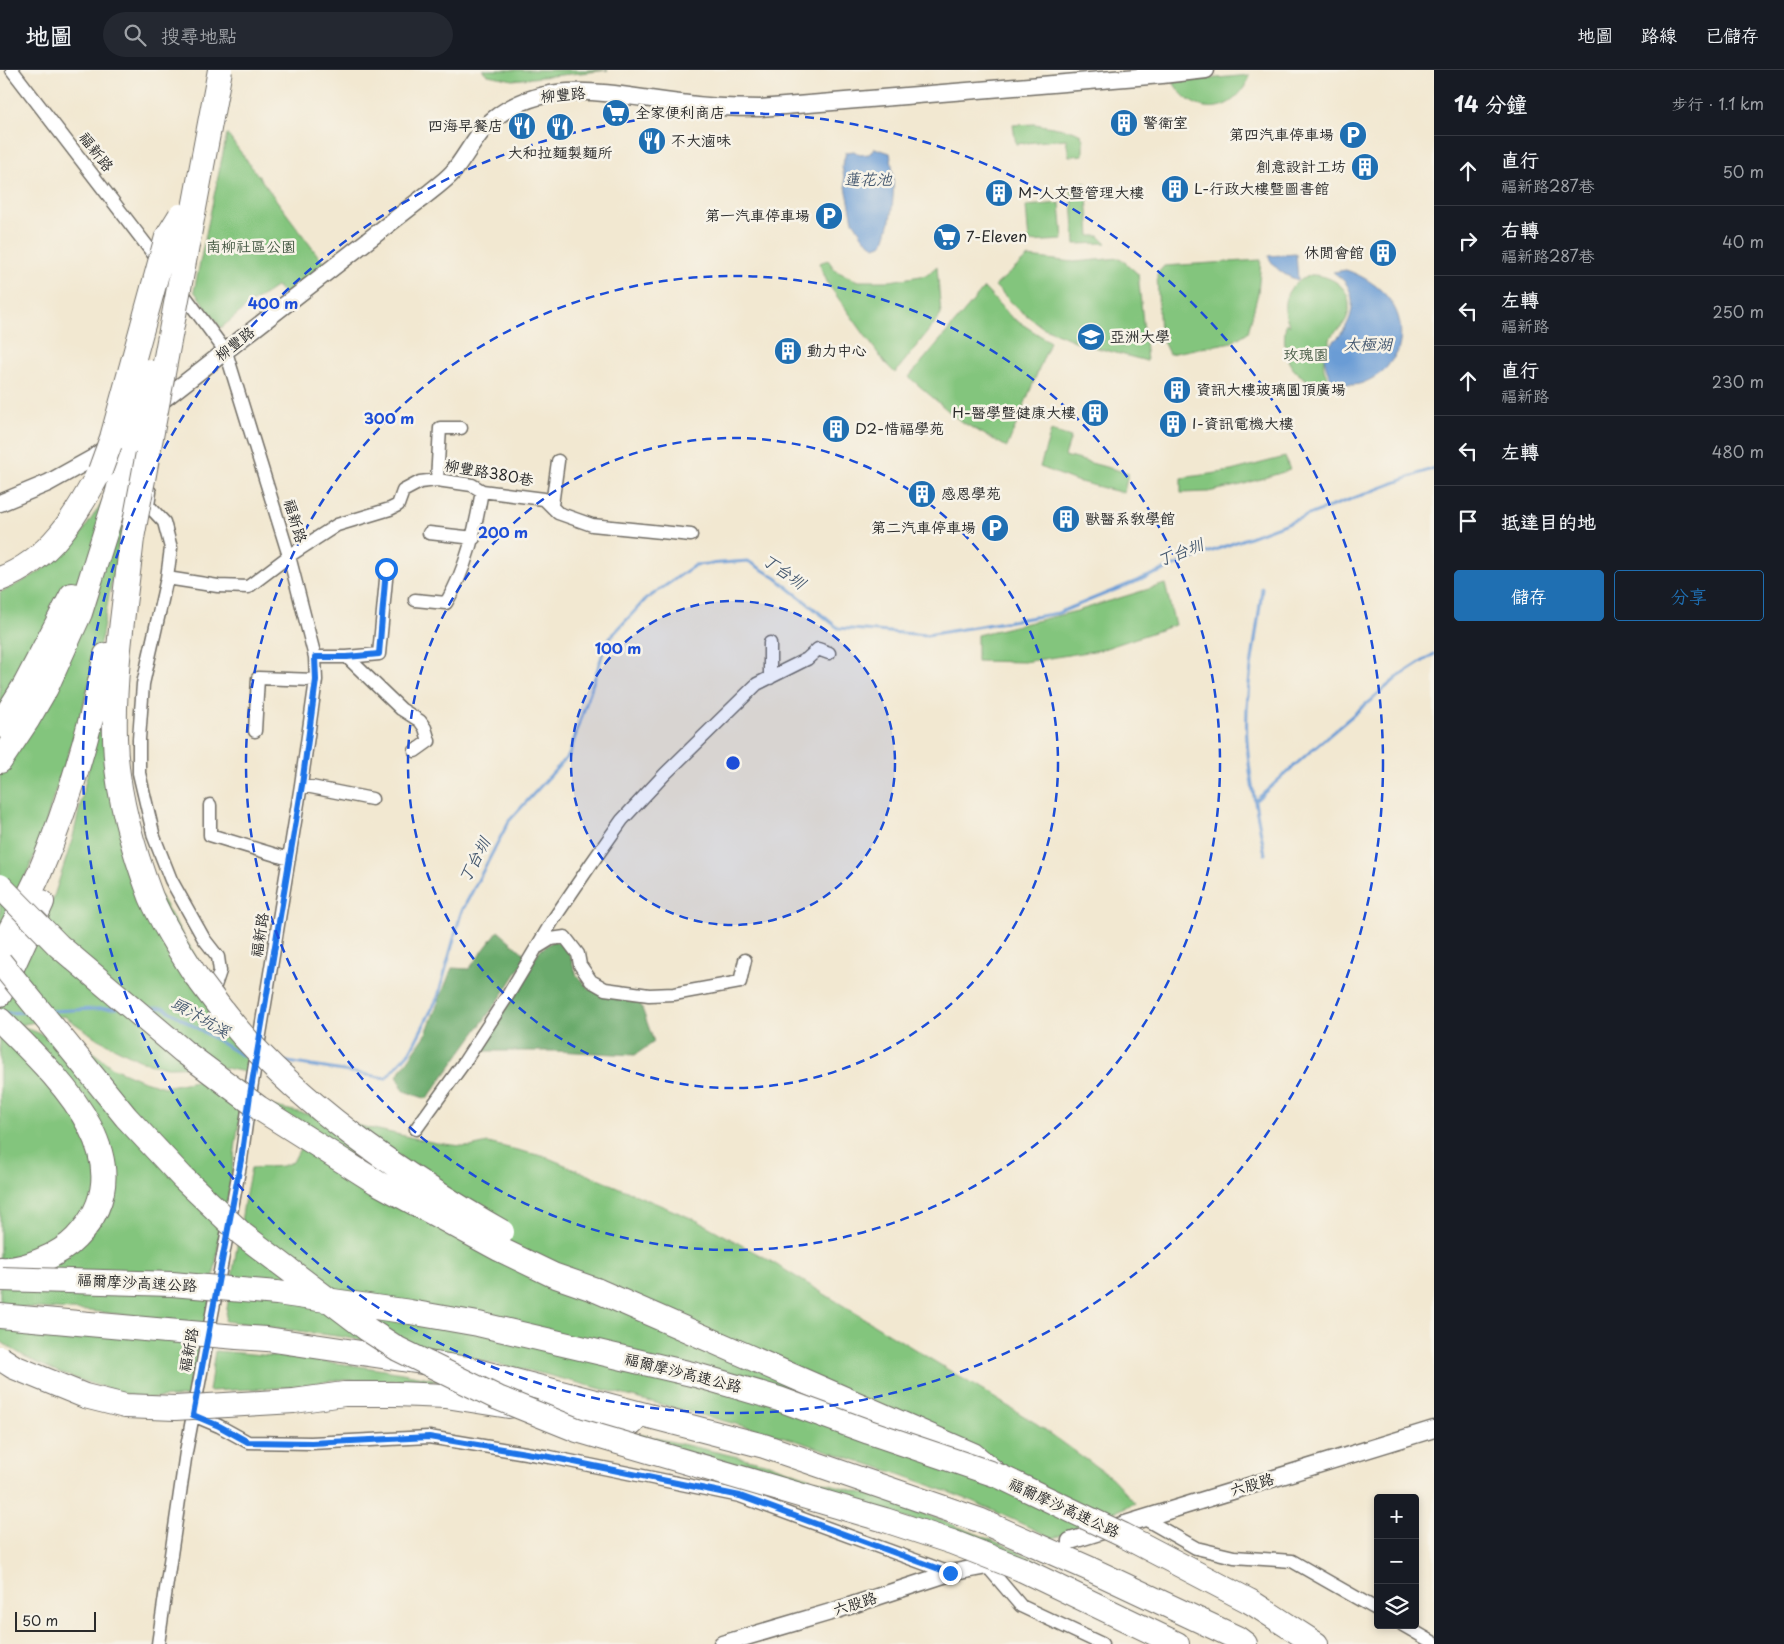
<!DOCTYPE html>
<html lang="zh-TW">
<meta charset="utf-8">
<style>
body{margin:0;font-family:"Playpen Sans","LXGW WenKai TC",sans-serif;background:#242831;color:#f1f3f6}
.controls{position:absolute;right:15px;bottom:15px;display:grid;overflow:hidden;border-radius:5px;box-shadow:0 2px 8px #0003}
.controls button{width:45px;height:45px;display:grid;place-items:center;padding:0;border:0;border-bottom:1px solid #363941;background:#171b24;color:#f1f3f6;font:25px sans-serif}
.scale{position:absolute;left:15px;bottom:12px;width:81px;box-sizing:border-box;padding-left:5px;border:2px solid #2b2b2b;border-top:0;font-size:14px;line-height:18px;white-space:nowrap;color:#2b2b2b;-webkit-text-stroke:4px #f7f3e8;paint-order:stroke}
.stop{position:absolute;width:15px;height:15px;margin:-11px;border:4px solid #1a73e8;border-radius:50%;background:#fff}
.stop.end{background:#1a73e8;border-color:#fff;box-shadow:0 1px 5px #0008}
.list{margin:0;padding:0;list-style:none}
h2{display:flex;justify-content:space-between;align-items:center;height:65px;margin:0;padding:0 20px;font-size:21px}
h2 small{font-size:16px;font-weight:400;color:#9ea1a6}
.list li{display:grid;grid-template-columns:32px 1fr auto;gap:15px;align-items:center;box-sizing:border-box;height:70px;padding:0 20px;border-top:1px solid #363941}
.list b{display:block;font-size:19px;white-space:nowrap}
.list p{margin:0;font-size:16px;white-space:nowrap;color:#9ea1a6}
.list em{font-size:16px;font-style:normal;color:#9ea1a6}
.actions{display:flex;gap:10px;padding:15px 20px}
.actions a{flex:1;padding:11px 0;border:1px solid #1f6fb2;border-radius:5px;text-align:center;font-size:18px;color:#1f6fb2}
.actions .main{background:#1f6fb2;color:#fff}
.icon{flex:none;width:28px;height:28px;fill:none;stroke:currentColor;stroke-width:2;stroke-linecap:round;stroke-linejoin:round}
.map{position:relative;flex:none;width:1434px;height:1574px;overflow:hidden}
header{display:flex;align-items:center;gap:30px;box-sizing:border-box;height:70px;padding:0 25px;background:#171b24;border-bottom:1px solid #363941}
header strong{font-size:24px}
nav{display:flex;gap:28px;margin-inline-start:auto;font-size:18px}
.search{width:350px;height:45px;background:#242831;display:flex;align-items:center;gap:12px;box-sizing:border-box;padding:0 18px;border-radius:28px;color:#9ea1a6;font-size:19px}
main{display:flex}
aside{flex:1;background:#171b24}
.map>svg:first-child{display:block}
.green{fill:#83c57d;stroke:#577854}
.forest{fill:#6aaa6c;stroke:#4a6a4c}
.water{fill:#6b9cd5;stroke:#4b6480}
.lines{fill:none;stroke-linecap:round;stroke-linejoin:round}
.stream{stroke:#6b9cd5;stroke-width:3}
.minor-casing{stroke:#716d65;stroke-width:15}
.tertiary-casing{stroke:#716d65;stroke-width:19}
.motorway-casing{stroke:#716d65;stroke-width:26}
.minor{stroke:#fff;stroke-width:12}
.tertiary{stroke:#fff;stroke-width:16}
.motorway{stroke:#fff;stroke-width:24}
.motorway-bridge-casing{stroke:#716d65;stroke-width:26;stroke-linecap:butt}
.motorway-bridge{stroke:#fff;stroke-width:24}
.route{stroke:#1a73e8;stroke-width:6}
.ring{fill:none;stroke:#1d4ed8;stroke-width:2.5;stroke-dasharray:9 6}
.labels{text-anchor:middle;stroke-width:5;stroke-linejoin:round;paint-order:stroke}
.street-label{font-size:15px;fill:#2b2b2b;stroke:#f7f3e8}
.poi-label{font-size:15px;fill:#2b2b2b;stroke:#f7f3e8;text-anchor:start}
.park-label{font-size:15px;fill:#455944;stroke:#f7f3e8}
.water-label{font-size:16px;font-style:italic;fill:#45586f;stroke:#f7f3e8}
.centre{fill:#1d4ed8;stroke:#f7f3e8;stroke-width:2.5}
.ring-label{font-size:15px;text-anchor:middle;font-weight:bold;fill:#1d4ed8;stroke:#f7f3e8;stroke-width:5;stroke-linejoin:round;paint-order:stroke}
</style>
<header>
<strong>地圖</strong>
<div class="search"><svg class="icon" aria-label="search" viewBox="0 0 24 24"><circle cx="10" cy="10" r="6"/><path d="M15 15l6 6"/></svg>搜尋地點</div>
<nav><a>地圖</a><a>路線</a><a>已儲存</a></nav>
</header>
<main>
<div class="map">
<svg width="1434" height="1574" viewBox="0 0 1434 1574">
<rect width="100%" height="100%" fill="#f7f3e8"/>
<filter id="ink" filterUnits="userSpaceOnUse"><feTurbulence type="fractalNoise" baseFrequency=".02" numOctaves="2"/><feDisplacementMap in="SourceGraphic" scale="10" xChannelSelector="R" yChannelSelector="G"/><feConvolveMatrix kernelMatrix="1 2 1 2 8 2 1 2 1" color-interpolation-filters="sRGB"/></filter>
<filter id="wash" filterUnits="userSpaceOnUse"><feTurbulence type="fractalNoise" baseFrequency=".0096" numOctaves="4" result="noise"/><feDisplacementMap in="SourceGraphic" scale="20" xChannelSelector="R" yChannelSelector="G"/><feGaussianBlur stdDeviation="1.12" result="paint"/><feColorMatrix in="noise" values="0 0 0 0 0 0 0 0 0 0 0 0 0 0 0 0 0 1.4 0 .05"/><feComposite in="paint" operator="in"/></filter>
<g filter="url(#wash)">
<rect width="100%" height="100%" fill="#f2e8d1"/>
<path class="green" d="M 482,0 L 608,0 L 513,10 L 488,5 Z
M 1250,5 C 1236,45 1194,49 1173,12 Z
M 1035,54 L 1075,61 L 1081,64 L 1083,70 L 1083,85 L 1069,86 L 1066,69 L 1016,74 L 1013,55 Z
M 227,64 L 325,195 L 287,227 L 277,216 L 250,234 L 221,258 L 194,221 Z
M 1086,113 L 1090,166 L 1099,166 L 1106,173 L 1075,174 L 1071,114 Z
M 1060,133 L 1063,170 L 1029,172 L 1026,136 Z
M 1028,187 L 1074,192 L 1120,188 L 1138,204 L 1147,291 L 1082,274 L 1042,257 L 1017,238 L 995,216 Z
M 828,190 L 836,201 L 858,211 L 890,211 L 927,205 L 937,196 L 941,245 L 895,303 L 885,293 L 828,214 L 819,193 Z
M 1261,190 L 1258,223 L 1248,262 L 1232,272 L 1169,284 L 1160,265 L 1157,204 L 1164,196 Z
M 1311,205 C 1334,205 1356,221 1347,247 C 1344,256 1338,259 1332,265 C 1330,268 1329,273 1328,276 C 1323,290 1320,301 1332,312 L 1330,319 C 1292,307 1280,293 1286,253 L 1290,256 C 1278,232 1287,214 1311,205 Z
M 984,218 L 1011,247 L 1050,272 L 1007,377 L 960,351 L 909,307 Z
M 158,348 L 118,487 L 109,525 L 102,565 L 77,659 L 52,731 L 41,771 L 0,863 L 0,522 L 14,516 L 36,504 L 54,491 L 79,467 Z
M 1051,361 L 1071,367 L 1065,386 L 1128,403 L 1124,423 L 1076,411 L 1040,397 Z
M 1285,387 L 1290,400 L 1241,415 L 1208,422 L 1181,423 L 1181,408 L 1231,401 Z
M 1165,514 L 1175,555 L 1100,580 L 1024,592 L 977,591 L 977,565 L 1077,541 Z
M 109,608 L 126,769 L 251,980 L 250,1003 L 215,996 L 168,997 L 143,992 L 98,969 L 64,946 L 20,955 L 48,967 L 85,976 L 113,998 L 141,1010 L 164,1017 L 211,1008 L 246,1013 L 237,1065 L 230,1116 L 219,1171 L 208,1244 L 198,1286 L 190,1326 C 176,1327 161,1328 147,1328 C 133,1327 119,1322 106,1318 C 67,1307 33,1294 0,1271 L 0,1256 L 134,1246 L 89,1241 L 0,1236 L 0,939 L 11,916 L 37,871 L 53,829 L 73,767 Z
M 267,1035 L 436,1073 L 470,1077 L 488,1073 L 546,1087 L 698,1151 L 767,1189 L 1037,1354 L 1112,1408 L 1135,1433 L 1074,1461 L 1053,1468 L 972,1431 L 902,1405 L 788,1368 L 713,1348 L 544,1304 L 477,1290 L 336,1266 L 225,1251 L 244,1133 L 251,1098 L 282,1096 L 293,1092 L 309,1061 Z
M 215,1281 C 292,1287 368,1295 444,1311 L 338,1310 L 278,1318 L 209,1321 Z
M 634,1363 L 773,1395 L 819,1411 L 892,1431 L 1007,1476 L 1057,1500 L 912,1450 L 626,1368 Z"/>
<path class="forest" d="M 498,861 L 527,886 L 505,921 L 427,1029 L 404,1021 L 397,1006 L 425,966 L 452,898 L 469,899 Z
M 553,871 L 566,874 L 577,906 L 590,919 L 638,927 L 654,972 L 635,985 L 555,981 L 480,981 L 539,881 Z"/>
<path class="water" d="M 875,78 L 890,83 C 896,113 894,146 883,174 L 875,177 L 864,168 L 853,151 L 842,97 L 846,82 L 854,81 L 860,85 L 869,84 Z
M 1296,184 L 1298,210 C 1283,205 1275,199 1268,186 Z
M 1346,200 C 1381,212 1410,241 1398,281 C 1396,286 1390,292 1387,297 C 1380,305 1365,314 1354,315 C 1344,315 1336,311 1329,306 C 1327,299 1323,290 1325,283 C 1327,275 1334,272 1339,266 C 1352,252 1358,229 1345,212 C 1342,209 1337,205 1333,202 Z"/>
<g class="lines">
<path class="stream" d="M 1262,518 C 1257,568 1244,619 1247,670 C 1249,708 1258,747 1265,784
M 1255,731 L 1313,679 L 1398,607 L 1434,584
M 148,938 L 164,938 L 241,985 L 248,986
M 51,941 L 117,938
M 6,943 L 29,942
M 282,991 L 386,1008 L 411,980 L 438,927 L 461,843 L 509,751 L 569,685 L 607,571 L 645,530 L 695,495 L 748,491 L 776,508 L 838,558 L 927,565 L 1058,543 L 1191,489 L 1434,398"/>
</g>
</g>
<g filter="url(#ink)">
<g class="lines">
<defs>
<path id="minor" d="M 12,0 L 161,194
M 437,410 L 440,358 L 461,358
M 150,422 L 148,435 L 164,452 L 171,478 L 167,508 L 218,516 L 248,517 L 289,486 L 337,455 L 390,439 L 398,435 L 403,421 L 420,412 L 437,410 L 472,415 L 482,421 L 544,429 L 558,443 L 592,455 L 691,465
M 552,435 L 558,391
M 429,463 L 474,468
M 167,508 L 143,614 L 139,669 L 139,703 L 154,767 L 171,810 L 204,869 L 218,887 L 220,901 L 214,919 L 218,927
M 415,530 L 446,533 C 467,498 475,460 482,421
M 315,587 L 347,587 L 379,584 L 387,499
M 347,587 L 401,639 L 420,651 L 425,658 L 429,671 L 415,681
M 770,608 L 770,573
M 255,661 L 258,608 L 316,610
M 301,715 L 372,729
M 210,735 L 210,765 L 289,789
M 538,877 L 551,869 L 565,867 L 578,884 L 580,895 L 591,911 L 605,919 L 649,925 L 674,924 L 740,912 L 745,890
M 416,1059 L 463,994 L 508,925 L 553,850 L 591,794 L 622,750 L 665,704 L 757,614 L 807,589 L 818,579 L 829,583
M 193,1345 L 219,1356 L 248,1372 L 311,1373 L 429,1367 L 550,1387 L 740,1426 L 950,1503
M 1145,1449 L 1196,1478 L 1234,1487 L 1292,1491 L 1378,1540
M 987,1496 L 1021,1536 L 1102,1574
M 1403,1555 L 1434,1573
M 158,1574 L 186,1382 L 241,1090 L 250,1025 L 301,715 L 316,610 L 315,587 L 289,486 L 226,282 L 179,218"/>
<path id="tertiary" d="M 155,336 L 430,122 C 437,116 446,110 453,102 C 467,85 477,62 495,48 C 550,5 617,26 680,33 C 707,37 733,38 760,38 L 1162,5 L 1206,0
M 0,433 L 48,413 L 93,388 L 108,376
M 1070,1471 L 1434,1359
M 722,1574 L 834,1541 L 950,1503 L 987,1496"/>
<path id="motorway" d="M 132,468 C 125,534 113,601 115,668 C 116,722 132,777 151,827 C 163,855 180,881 196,906
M 0,509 C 50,490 76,446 100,401
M 0,655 L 25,615 L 72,525
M 0,691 L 28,649 L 46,618 L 80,543 L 117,425 L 131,371
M 0,879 C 13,854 28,829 39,804 C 69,734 90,660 106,585
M 0,924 L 42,832
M 0,950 C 54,1004 151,1091 76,1168 C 60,1185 23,1201 0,1199
M 596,1220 L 973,1385 L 997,1405
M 0,1246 L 167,1261
M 237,1267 L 267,1269 L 469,1299 L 764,1376 L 979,1450 L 1090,1499 L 1237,1568 L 1245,1574
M 294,1331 L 344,1324 L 396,1324 L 446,1326 L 509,1336
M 542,1341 L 619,1353 L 632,1353
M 1021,1499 L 1177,1574
M 1251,1532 L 1316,1574"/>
</defs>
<use href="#minor" class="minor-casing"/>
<use href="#tertiary" class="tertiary-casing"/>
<use href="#motorway" class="motorway-casing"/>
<use href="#minor" class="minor"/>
<use href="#tertiary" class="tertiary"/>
<use href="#motorway" class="motorway"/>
<defs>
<path id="motorway-bridge" d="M 131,371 L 146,301
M 100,401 L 112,368 L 167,167 L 180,146
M 132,468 L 220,0
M 0,816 L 59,876 L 183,981 L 259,1038 L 376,1112 L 499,1179 L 553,1205 L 596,1220
M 0,892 L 126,1047 L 182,1107 L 242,1164 L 367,1259 L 398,1279 L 498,1328 L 577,1360 L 885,1450 L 952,1472 L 1021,1499
M 196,906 C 213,928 229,951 248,971 C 320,1049 410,1109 502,1162
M 0,1209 L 172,1214 L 277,1223 L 410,1242 L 478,1254 L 696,1305 L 779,1329 L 869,1362 L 999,1406 L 1123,1465 L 1251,1532
M 167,1261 L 237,1267
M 0,1288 L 14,1297 L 85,1326 L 125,1336 L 175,1338 L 294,1331"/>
</defs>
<use href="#motorway-bridge" class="motorway-bridge-casing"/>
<use href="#motorway-bridge" class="motorway-bridge"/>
</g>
</g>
<g class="lines" filter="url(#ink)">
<path class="route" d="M 386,499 L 379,584 L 347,587 L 315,587 L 316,610 L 302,715 L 250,1025 L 241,1090 L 193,1345 L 219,1356 L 248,1372 L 312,1373 L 429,1367 L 550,1387 L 740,1426 L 950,1503"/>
</g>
<circle cx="733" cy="693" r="162" fill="#1d4ed8" fill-opacity=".12"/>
<g class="ring">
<circle cx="733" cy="693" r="162"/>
<circle cx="733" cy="693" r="325"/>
<circle cx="733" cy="693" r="487"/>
<circle cx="733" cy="693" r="650"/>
</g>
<defs>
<symbol id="supermarket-disc" viewBox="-11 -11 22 22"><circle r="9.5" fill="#1f6fb2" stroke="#f7f3e8"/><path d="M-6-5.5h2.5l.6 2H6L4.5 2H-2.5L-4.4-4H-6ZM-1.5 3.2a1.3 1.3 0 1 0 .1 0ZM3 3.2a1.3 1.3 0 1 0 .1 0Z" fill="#fff"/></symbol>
<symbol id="building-disc" viewBox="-11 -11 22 22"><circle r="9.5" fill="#1f6fb2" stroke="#f7f3e8"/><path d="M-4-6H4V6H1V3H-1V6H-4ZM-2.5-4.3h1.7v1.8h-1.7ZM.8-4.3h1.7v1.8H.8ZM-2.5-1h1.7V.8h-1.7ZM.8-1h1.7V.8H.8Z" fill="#fff"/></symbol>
<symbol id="restaurant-disc" viewBox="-11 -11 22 22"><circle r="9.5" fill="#1f6fb2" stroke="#f7f3e8"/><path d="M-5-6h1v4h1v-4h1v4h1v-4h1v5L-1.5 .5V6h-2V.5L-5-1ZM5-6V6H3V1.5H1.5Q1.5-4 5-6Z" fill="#fff"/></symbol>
<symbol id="parking-disc" viewBox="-11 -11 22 22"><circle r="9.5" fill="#1f6fb2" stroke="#f7f3e8"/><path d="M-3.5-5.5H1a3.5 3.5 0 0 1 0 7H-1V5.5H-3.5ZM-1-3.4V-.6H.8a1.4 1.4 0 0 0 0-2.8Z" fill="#fff"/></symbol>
<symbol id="university-disc" viewBox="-11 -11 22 22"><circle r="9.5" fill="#1f6fb2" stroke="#f7f3e8"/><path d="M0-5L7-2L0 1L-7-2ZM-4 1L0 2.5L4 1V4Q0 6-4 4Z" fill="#fff"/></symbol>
</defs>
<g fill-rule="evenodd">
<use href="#supermarket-disc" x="600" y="27" width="32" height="32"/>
<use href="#building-disc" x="1108" y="37" width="32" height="32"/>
<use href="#restaurant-disc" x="506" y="40" width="32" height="32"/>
<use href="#restaurant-disc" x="544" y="41" width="32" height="32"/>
<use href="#parking-disc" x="1337" y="49" width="32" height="32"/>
<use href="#restaurant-disc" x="636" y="55" width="32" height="32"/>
<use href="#building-disc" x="1349" y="81" width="32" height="32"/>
<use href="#building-disc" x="1159" y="103" width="32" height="32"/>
<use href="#building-disc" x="983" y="107" width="32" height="32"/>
<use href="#parking-disc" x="813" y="130" width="32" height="32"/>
<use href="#supermarket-disc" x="931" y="151" width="32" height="32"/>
<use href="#building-disc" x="1367" y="167" width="32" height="32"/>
<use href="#university-disc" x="1075" y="251" width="32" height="32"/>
<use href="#building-disc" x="772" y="265" width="32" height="32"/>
<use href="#building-disc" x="1161" y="304" width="32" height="32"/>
<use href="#building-disc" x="1079" y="327" width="32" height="32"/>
<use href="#building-disc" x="1157" y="338" width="32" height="32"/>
<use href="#building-disc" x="820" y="343" width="32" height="32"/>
<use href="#building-disc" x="906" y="408" width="32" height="32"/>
<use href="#building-disc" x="1050" y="433" width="32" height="32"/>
<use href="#parking-disc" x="979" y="442" width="32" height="32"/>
</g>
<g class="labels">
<g class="street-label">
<text transform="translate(563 25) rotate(-5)" y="5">柳豐路</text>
<text transform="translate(96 82) rotate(52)" y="5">福新路</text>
<text transform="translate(235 274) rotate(-38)" y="5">柳豐路</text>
<text transform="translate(489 403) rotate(10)" y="5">柳豐路380巷</text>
<text transform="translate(295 451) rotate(73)" y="5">福新路</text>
<text transform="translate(260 865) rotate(-81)" y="5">福新路</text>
<text transform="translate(137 1213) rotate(3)" y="5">福爾摩沙高速公路</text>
<text transform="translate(189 1280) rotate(-79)" y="5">福新路</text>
<text transform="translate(683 1303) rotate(14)" y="5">福爾摩沙高速公路</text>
<text transform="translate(1252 1415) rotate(-17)" y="5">六股路</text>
<text transform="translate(1064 1438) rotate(25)" y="5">福爾摩沙高速公路</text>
<text transform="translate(855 1534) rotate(-18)" y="5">六股路</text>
</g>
<g class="poi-label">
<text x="635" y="48">全家便利商店</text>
<text x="1143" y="58">警衛室</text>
<text x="503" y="61" text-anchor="end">四海早餐店</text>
<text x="1334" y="70" text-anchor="end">第四汽車停車場</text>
<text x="671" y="76">不大滷味</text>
<text x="560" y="88" text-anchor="middle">大和拉麵製麵所</text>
<text x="1346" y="102" text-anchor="end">創意設計工坊</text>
<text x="1194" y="124">L-行政大樓暨圖書館</text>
<text x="1018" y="128">M-人文暨管理大樓</text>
<text x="810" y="151" text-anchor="end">第一汽車停車場</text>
<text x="966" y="172">7-Eleven</text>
<text x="1364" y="188" text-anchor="end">休閒會館</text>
<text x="1110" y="272">亞洲大學</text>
<text x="807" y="286">動力中心</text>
<text x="1196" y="325">資訊大樓玻璃圓頂廣場</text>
<text x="1076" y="348" text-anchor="end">H-醫學暨健康大樓</text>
<text x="1192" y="359">I-資訊電機大樓</text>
<text x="855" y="364">D2-惜福學苑</text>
<text x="941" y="429">感恩學苑</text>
<text x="1085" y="454">獸醫系教學館</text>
<text x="976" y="463" text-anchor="end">第二汽車停車場</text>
</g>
<g class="park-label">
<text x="251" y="182">南柳社區公園</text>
<text x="1306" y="290">玫瑰園</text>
</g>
<g class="water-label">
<text x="868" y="115">蓮花池</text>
<text x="1368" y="280">太極湖</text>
<text transform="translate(1180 482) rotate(-21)" y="6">丁台圳</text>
<text transform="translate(784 501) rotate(35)" y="6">丁台圳</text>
<text transform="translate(474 790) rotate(-62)" y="6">丁台圳</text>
<text transform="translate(201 947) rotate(30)" y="6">頭汴坑溪</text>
</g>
</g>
<circle cx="733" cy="693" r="8" class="centre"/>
<g class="ring-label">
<text x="273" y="239">400 m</text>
<text x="389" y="354">300 m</text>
<text x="503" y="468">200 m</text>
<text x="618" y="584">100 m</text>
</g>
</svg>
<div class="controls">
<button>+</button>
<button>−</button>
<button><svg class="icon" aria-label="layers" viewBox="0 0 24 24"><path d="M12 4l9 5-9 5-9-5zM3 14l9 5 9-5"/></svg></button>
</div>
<div class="scale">50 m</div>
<div class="stop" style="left:386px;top:499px"></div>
<div class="stop end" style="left:950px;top:1503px"></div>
</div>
<aside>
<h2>14 分鐘<small>步行 · 1.1 km</small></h2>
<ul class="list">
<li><svg class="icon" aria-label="ahead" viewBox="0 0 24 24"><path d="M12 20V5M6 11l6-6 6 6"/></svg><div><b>直行</b><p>福新路287巷</p></div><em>50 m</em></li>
<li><svg class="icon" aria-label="right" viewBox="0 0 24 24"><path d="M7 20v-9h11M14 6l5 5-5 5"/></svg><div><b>右轉</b><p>福新路287巷</p></div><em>40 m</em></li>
<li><svg class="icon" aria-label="left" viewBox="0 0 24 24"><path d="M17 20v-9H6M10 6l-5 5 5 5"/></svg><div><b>左轉</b><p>福新路</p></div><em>250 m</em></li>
<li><svg class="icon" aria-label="ahead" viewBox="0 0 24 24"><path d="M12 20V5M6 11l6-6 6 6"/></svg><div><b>直行</b><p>福新路</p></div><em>230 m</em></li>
<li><svg class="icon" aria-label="left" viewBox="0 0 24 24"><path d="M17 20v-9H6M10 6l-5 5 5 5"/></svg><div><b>左轉</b></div><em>480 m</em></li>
<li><svg class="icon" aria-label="arrive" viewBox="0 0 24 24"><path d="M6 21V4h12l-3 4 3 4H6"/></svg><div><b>抵達目的地</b></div></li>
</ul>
<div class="actions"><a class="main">儲存</a><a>分享</a></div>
</aside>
</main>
